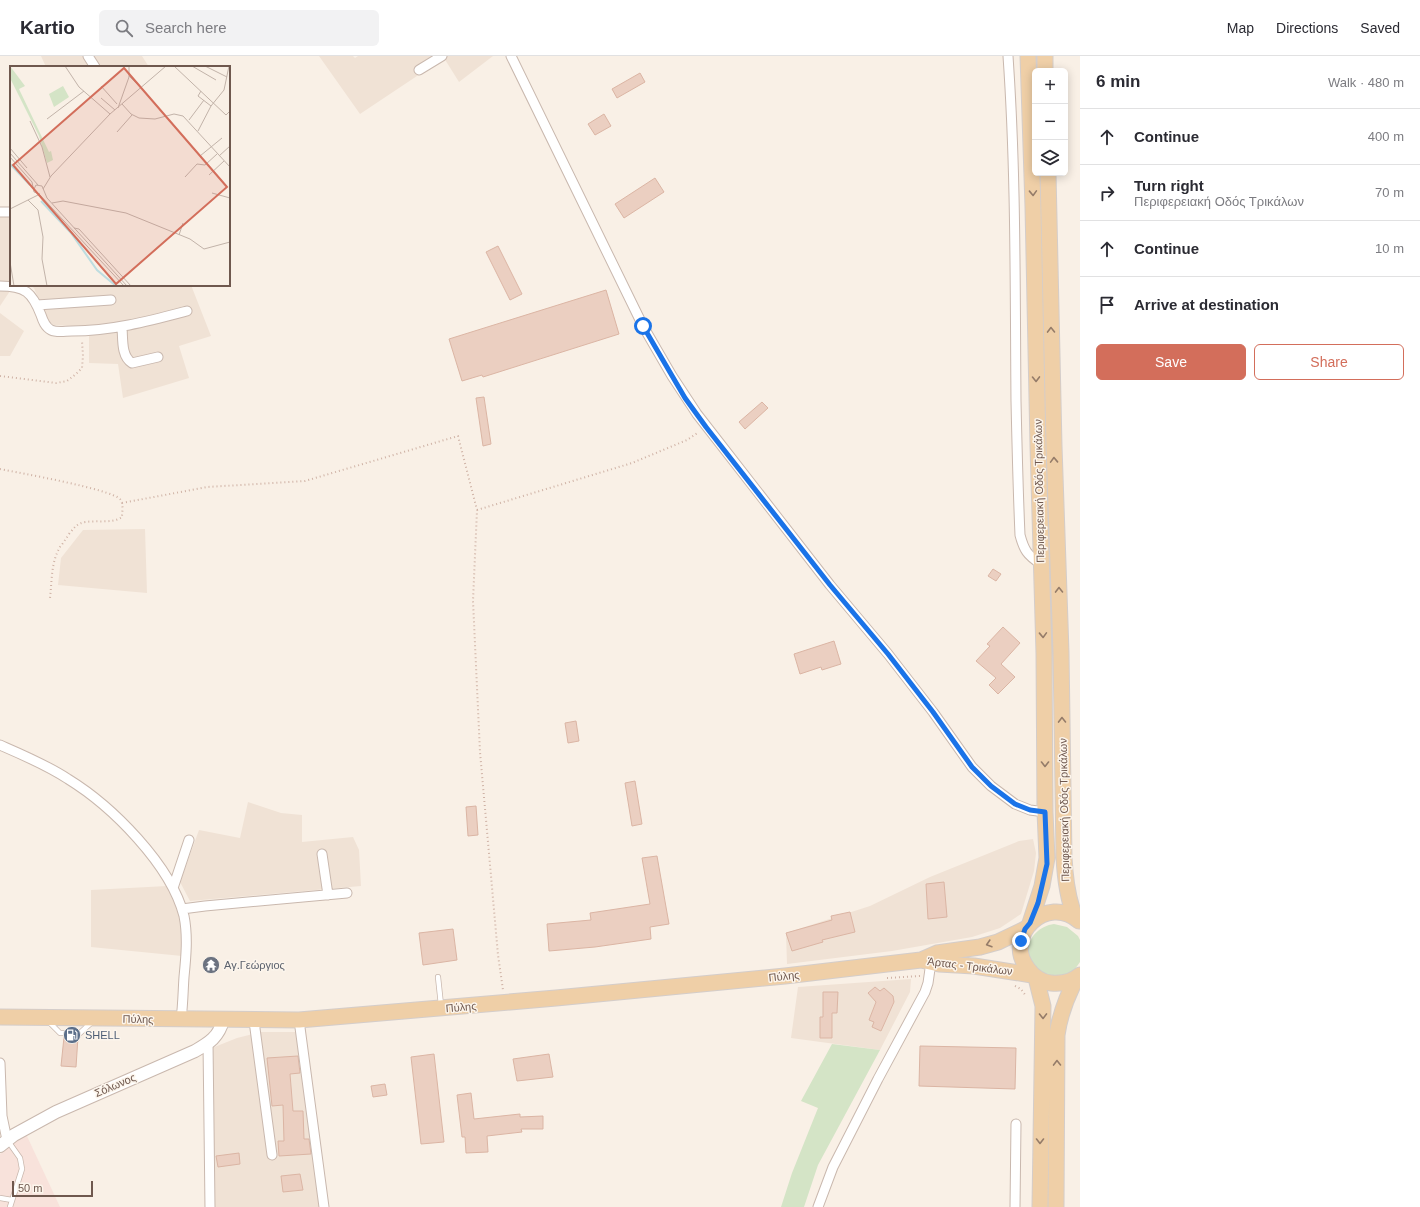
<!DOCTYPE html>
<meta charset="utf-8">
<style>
body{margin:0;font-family:Arial,sans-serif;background:#f2f2f3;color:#2b2b33}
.controls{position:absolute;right:12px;top:12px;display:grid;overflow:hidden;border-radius:6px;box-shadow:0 2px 10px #0003}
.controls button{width:36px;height:36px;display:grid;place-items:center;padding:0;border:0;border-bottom:1px solid #e1e1e2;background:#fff;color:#2b2b33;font:20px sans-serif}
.scale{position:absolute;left:12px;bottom:10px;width:81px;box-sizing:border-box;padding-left:4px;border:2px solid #6f584e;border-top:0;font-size:11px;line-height:14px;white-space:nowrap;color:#6f584e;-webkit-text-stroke:3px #fcf5ec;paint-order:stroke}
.stop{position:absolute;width:12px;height:12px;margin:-9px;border:3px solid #1a73e8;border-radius:50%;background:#fff}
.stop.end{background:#1a73e8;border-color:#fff;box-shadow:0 1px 4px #0008}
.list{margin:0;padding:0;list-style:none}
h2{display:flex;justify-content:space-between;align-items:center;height:52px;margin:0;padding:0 16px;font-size:17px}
h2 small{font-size:13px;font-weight:400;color:#7c7c81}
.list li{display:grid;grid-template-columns:26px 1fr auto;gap:12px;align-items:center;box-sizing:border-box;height:56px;padding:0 16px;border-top:1px solid #e1e1e2}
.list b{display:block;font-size:15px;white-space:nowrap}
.list p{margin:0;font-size:13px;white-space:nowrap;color:#7c7c81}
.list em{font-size:13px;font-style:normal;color:#7c7c81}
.actions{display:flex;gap:8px;padding:12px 16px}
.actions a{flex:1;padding:9px 0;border:1px solid #d36e5b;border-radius:6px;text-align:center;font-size:14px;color:#d36e5b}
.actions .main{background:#d36e5b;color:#fff}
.icon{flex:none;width:22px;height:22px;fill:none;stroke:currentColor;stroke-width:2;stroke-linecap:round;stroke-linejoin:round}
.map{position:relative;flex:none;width:1080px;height:1151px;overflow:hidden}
header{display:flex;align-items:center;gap:24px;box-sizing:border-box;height:56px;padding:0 20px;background:#fff;border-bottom:1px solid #e1e1e2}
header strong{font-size:19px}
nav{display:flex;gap:22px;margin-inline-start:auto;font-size:14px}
.search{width:280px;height:36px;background:#f2f2f3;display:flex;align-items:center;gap:10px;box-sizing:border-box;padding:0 14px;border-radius:6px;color:#7c7c81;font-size:15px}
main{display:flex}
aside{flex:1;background:#fff}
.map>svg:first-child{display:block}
.residential{fill:#f0e2d5}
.commercial{fill:#f8e2db}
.green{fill:#d4e4c6}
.building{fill:#ebcfc1;stroke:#dbb5a4}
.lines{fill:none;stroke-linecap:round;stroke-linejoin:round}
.service-casing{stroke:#c9b8ae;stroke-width:6}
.minor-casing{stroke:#c9b8ae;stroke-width:11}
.tertiary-casing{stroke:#c9b8ae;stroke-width:14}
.primary-casing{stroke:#d4cdca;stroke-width:17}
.path{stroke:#cfb2a5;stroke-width:2;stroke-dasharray:1 3;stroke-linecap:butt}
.service{stroke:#fff;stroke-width:4.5}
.minor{stroke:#fff;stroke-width:9}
.tertiary{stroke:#fff;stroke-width:12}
.primary{stroke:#efcfa7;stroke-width:15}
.oneway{stroke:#957c69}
.route{stroke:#1a73e8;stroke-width:5}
.labels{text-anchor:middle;stroke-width:3;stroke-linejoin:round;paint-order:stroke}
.street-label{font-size:11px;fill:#6f584e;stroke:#fcf5ec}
.worship-label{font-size:11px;fill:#5b616d;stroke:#fcf5ec;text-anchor:start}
.service-label{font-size:11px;fill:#4e5e75;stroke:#fcf5ec;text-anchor:start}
.inset-river{fill:none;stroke:#bddde0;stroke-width:2}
.inset-road{fill:none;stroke:#c2b3a9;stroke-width:1}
.view{fill:#d36e5b;fill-opacity:0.15;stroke:#d36e5b;stroke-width:2}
.inset-edge{fill:none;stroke:#6f584e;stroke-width:2}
</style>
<header>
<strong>Kartio</strong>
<div class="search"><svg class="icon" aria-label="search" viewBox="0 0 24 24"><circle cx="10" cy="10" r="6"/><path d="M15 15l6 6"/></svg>Search here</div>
<nav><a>Map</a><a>Directions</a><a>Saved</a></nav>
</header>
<main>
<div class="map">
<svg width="1080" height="1151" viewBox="0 0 1080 1151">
<rect width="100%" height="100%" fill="#f9f0e6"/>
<path class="residential" d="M 41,0 L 142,0 L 149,11 L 46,11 Z
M 319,0 L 353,0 L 355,2 L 358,0 L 493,0 L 459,26 L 444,2 L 360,58 Z
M 11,159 L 11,229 L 14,229 L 0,250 L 0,160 Z
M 29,229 L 191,229 L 211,280 L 179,290 L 189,322 L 123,342 L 118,308 L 89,307 L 89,271 L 54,269 L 48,266 L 34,232 Z
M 0,257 L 24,275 L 10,300 L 0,300 Z
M 145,473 L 147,537 L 58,529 L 61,502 L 83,474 Z
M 248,746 L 281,757 L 302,759 L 302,786 L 353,781 L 359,794 L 361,830 L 190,845 L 180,826 L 199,774 L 240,782 Z
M 1033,783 L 1036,797 L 1034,815 L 1021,858 L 1000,872 L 972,881 L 892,895 L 787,908 L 786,877 L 870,850 L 930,821 L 1019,785 Z
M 167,830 L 173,842 L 179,858 L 182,877 L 182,900 L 91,891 L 91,834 Z
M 911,923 L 910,936 L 880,994 L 791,982 L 798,931 Z
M 261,976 L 296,976 L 320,1151 L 213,1151 L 212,992 L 237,982 Z"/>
<path class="commercial" d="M 26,1078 L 60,1151 L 0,1151 L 0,1098 Z"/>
<path class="green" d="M 1054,868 L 1067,871 L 1078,880 L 1080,884 L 1080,906 L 1075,913 L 1065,921 L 1044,920 C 1039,915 1031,908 1029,902 C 1024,885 1038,870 1054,868 Z
M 832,988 L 880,994 L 818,1109 L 804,1151 L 781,1151 L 792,1117 L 818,1052 L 801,1045 Z"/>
<path class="building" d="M 640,17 L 645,26 L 617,42 L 612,33 Z
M 604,58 L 611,70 L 595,79 L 588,68 Z
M 655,122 L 664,136 L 624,162 L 615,148 Z
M 498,190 L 522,238 L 510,244 L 486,196 Z
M 606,234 L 619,278 L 483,321 L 482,319 L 462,325 L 449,283 Z
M 484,341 L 491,388 L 483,390 L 476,342 Z
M 762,346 L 768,352 L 745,373 L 739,366 Z
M 993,513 L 1001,518 L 996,525 L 988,520 Z
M 1003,571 L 1020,587 L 1001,608 L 1015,621 L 998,638 L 989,629 L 996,622 L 976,605 L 990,590 L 987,588 Z
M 834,585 L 841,608 L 822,614 L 821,611 L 800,618 L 794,598 Z
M 576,665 L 579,685 L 568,687 L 565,667 Z
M 635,725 L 642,768 L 632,770 L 625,727 Z
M 476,750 L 478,779 L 468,780 L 466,751 Z
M 657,800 L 669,868 L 650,871 L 651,883 L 595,891 L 549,895 L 547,868 L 591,864 L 590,857 L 650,848 L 642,802 Z
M 944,826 L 947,861 L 928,863 L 926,828 Z
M 850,856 L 855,876 L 822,884 L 823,886 L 792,895 L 786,877 L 832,864 L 831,860 Z
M 453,873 L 457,904 L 423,909 L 419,877 Z
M 875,931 L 880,935 L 884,932 L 893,940 L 894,946 L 881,975 L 872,971 L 874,966 L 869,964 L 876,946 L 868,937 Z
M 823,936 L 838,936 L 837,957 L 832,957 L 832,982 L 820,982 L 820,961 L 823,961 Z
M 64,981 L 78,981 L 76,1011 L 61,1010 Z
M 920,990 L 1016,992 L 1015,1033 L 919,1030 Z
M 434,998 L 444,1086 L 421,1088 L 411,1001 Z
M 549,998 L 553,1021 L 517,1025 L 513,1003 Z
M 298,1000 L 300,1017 L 290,1018 L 293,1055 L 303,1055 L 304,1083 L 309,1083 L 311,1098 L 279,1100 L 278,1085 L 284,1085 L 283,1049 L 272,1050 L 267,1002 Z
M 385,1028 L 387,1039 L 373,1041 L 371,1030 Z
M 471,1037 L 474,1063 L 520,1058 L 520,1061 L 543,1060 L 543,1073 L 521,1073 L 522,1076 L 487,1080 L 488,1096 L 466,1097 L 465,1081 L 462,1081 L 457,1039 Z
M 239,1097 L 240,1108 L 218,1111 L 216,1100 Z
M 300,1118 L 303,1134 L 283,1136 L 281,1120 Z"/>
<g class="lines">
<defs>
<path id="service" d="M 438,921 L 441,949
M 48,965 L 60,977 L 80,977 L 92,966
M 8,1085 L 20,1102 L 22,1113 L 10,1151
M 0,1142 L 12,1144"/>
<path id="minor" d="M 88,0 L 95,11
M 511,0 L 643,270 L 672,320 L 697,358 L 830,529 L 888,598 L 933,656 L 972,711 L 991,730 L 1015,748 L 1030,754 L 1045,756
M 1008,0 C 1016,115 1015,230 1016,345 C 1017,390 1018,434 1020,479 C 1024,494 1027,499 1041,508
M 419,14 L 442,0
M 0,156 L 11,156
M 0,230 C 25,230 32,236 41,259 C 43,265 45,271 51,274 C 57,277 65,275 72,275 C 112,275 149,265 187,255
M 37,249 L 111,244
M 122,271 C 123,283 121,300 132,307 L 158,301
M 0,689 C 23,699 47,709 68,723 C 112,750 171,809 184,860 C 188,880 186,901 184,921 C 183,935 183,949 181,963
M 322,798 L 328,839
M 173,832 L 189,784
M 182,853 L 205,850 L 347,837
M 299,964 L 324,1151
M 254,965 L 272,1099
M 208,987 L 210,1151
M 0,1007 L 2,1060 L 7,1084
M 818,1151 L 833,1111 L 878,1023 L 925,936 L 928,927 L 931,906
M 1015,1151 L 1016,1068"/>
<path id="tertiary" d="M 0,1090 L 14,1079 L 56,1056 L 195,995 C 209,987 219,981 223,964"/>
<path id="primary" d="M 1028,0 L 1033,151 L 1038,390 L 1044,597 L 1045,756 L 1047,802 L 1042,830 L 1030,867
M 1045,0 L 1045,15
M 1048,117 L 1054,390 L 1061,596 L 1064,801 C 1065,822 1067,841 1075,861
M 1079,865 C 1047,837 1002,880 1028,913 C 1034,921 1041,926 1051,927 C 1061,928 1072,926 1080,919
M 921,904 L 939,908 L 974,910 L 1032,919
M 1036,922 L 1043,950 L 1040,1151
M 0,961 L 299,964 L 556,942 L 785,920 L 921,904 L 937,897 L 980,891 L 998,886 L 1025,873
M 1056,1151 L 1057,979 C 1060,957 1067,940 1077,921"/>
</defs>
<use href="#service" class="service-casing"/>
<use href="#minor" class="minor-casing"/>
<use href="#tertiary" class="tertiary-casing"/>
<use href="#primary" class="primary-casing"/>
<path class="path" d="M 0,320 L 56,327 L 67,325 L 76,318 L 82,312 L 83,300 L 82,285
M 0,413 C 20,417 110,433 120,443 C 124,448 122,456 122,461 C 112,468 97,464 86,466 C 77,467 74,472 69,478 C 66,483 63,487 60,491 C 51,506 52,525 50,542
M 122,447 L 207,431 L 305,425 L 458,380 L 477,454 L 473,545 L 480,696 L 498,899 L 503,934
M 477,454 L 632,407 L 687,384 L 699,376
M 887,922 L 920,920
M 1015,930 L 1021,933 L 1026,940"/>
<use href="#service" class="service"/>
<use href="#minor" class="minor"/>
<use href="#tertiary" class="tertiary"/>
<use href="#primary" class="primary"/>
</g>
<defs><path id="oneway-chevron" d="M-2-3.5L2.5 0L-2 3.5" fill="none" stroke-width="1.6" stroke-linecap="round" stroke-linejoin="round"/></defs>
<g class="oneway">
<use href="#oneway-chevron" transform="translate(1033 137) rotate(88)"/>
<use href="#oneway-chevron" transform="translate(1051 274) rotate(-91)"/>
<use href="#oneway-chevron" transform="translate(1036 323) rotate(89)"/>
<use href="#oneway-chevron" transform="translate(1054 404) rotate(-92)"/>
<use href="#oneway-chevron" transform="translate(1059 534) rotate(-91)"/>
<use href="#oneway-chevron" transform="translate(1043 579) rotate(88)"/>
<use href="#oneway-chevron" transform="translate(1062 664) rotate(-91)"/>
<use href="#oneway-chevron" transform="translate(1045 708) rotate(90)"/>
<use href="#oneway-chevron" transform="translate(989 888) rotate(163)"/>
<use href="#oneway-chevron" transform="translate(1043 960) rotate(89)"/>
<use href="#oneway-chevron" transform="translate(1057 1007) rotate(-91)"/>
<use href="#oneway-chevron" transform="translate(1040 1085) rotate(90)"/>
</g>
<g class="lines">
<path class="route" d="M 643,270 L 685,342 L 706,371 L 830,529 L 888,598 L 933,656 L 972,711 L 991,730 L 1015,748 L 1030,754 L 1045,756 L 1047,808 L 1038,847 L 1030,867 L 1025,873 L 1021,885"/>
</g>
<defs>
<symbol id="temple-disc" viewBox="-11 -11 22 22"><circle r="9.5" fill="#6b7280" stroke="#fcf5ec"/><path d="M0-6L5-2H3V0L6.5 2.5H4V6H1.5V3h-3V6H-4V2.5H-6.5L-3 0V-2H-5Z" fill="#fff"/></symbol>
<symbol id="fuel-disc" viewBox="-11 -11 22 22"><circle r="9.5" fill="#5c6f8a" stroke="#fcf5ec"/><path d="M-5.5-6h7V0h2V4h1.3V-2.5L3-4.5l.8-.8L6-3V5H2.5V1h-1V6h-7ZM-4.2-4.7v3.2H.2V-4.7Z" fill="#fff"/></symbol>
</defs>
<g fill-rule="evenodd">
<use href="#temple-disc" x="201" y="899" width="20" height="20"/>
<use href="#fuel-disc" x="62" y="969" width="20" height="20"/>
</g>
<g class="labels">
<g class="street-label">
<text transform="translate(1039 435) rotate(-91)" y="4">Περιφερειακή Οδός Τρικάλων</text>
<text transform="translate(1064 754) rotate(-91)" y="4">Περιφερειακή Οδός Τρικάλων</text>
<text transform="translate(970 910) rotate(7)" y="4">Άρτας - Τρικάλων</text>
<text transform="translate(784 920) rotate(-6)" y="4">Πύλης</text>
<text transform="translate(461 951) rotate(-5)" y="4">Πύλης</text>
<text transform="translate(138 963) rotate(1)" y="4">Πύλης</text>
<text transform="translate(115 1029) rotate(-23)" y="4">Σόλωνος</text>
</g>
<g class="worship-label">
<text x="224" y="913">Αγ.Γεώργιος</text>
</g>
<g class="service-label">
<text x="85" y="983">SHELL</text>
</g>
</g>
<g transform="translate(10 10)">
<rect width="220" height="220" fill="#f9f0e6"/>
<path d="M 0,0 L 15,20 L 9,23 L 39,86 L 41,85 L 43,94 L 37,97 L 29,70 L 0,12 ZM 53,20 L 59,31 L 44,41 L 39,28 Z" fill="#d4e4c6"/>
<path class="inset-river" d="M 0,98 L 20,119M 31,135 L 61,167 L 87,204 L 106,220"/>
<path class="inset-road" d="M 55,0 L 69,21 L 100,48M 164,0 L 216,49 L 219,46M 182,0 L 206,14M 195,0 L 217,11M 119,10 L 131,22M 91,20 L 107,38M 191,25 L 188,30 L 201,40M 91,32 L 105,44M 112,38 L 121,48 L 129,52 L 145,53 L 164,48 L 173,50 L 220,101M 108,42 L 119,11 L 119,0M 37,53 L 74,25M 179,54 L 194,34M 20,55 L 32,81 L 40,111M 188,65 L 201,40 L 214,24 L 219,0M 107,66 L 122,49M 0,82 L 17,102M 0,87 L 28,119M 190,90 L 212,72M 209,90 L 220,80M 0,91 L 22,116 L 24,126 L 30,128M 199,109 L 214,95M 175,111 L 187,98 L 195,99 L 207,88M 24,123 L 26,119 L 32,120 L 37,132 L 117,220M 33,123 L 41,110 L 100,48 L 156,0M 202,127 L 220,132M 29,128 L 114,220M 18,134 L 28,144 L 33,171 L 32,193 L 37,220M 42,137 L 53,135 L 116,147 L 180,173 L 194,183 L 220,176M 0,143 L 28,129M 64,162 L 69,163 L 121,220M 169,169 L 173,157M 0,196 L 4,220"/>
<path class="view" d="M 114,2 L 217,121 L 106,218 L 3,99 Z"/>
<rect width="220" height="220" class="inset-edge"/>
</g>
</svg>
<div class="controls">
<button>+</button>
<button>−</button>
<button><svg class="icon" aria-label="layers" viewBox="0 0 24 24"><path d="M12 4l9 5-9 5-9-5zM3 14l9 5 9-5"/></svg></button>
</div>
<div class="scale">50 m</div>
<div class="stop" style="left:643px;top:270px"></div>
<div class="stop end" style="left:1021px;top:885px"></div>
</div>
<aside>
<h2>6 min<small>Walk · 480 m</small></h2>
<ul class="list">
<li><svg class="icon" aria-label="ahead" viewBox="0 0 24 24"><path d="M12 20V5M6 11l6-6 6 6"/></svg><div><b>Continue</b></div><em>400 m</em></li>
<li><svg class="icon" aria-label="right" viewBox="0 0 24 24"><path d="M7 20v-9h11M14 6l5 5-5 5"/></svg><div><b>Turn right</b><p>Περιφερειακή Οδός Τρικάλων</p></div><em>70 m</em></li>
<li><svg class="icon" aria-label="ahead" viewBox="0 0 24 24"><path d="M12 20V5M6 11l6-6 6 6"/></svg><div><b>Continue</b></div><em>10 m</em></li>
<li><svg class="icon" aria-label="arrive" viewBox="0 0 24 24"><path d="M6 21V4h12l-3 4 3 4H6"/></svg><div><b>Arrive at destination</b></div></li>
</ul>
<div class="actions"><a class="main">Save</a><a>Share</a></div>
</aside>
</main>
